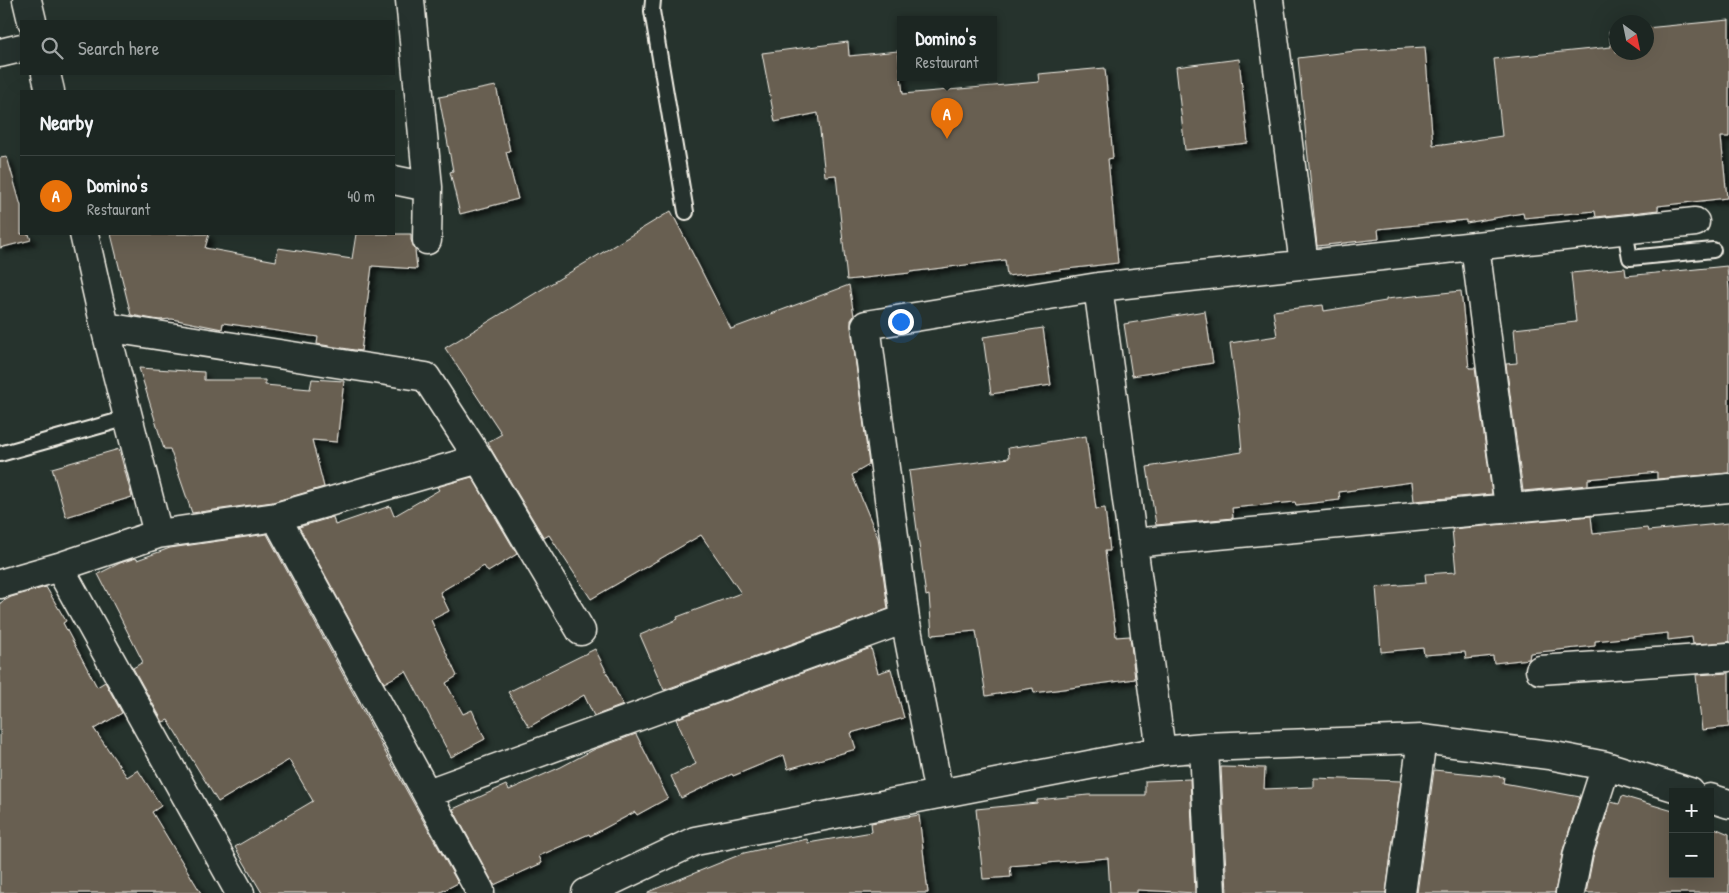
<!DOCTYPE html>
<meta charset="utf-8">
<style>
body{margin:0;font-family:"Patrick Hand",sans-serif;background:#29322f;color:#f1f3f6}
.controls{position:absolute;right:15px;bottom:15px;display:grid;overflow:hidden;border-radius:0px;box-shadow:0 5px 20px #0002}
.controls button{width:45px;height:45px;display:grid;place-items:center;padding:0;border:0;border-bottom:1px solid #3a4340;background:#1c2622;color:#f1f3f6;font:25px sans-serif}
.compass{position:absolute;left:1609px;top:15px;width:45px;height:45px;border-radius:50%;background:#1c2622;box-shadow:0 5px 20px #0002;rotate:147deg}
.you{position:absolute;left:900px;top:321px;width:18px;height:18px;margin:-12px;border:4px solid #fff;border-radius:50%;background:#1a73e8;box-shadow:0 0 0 8px #1a73e833}
.badge{display:grid;place-items:center;width:32px;height:32px;border-radius:50%;background:#b45309;color:#fff;font-size:16px;font-weight:700}
.pin{position:absolute;translate:-50% -41px;filter:drop-shadow(0 1px 2px #0008)}
.pin::after{content:'';position:absolute;top:26px;width:18px;height:15px;background:inherit;clip-path:polygon(0 0,100% 0,50% 100%)}
.popup{position:absolute;left:897px;top:16px;width:100px;height:65px;box-sizing:border-box;display:grid;place-content:center;border-radius:0px;background:#1c2622;filter:drop-shadow(0 1px 4px #0005);font-size:16px;white-space:nowrap;color:#a0a5a5}
.popup b{font-size:19px;color:#f1f3f6}
.popup::after{content:'';position:absolute;left:50%;top:100%;margin-left:-10px;border:10px solid transparent;border-top-color:#1c2622}
.list{margin:0;padding:0;list-style:none}
h2{display:flex;justify-content:space-between;align-items:center;height:65px;margin:0;padding:0 20px;font-size:21px}
h2 small{font-size:16px;font-weight:400;color:#a0a5a5}
.list li{display:grid;grid-template-columns:32px 1fr auto;gap:15px;align-items:center;box-sizing:border-box;height:80px;padding:0 20px;border-top:1px solid #3a4340}
.list b{display:block;font-size:19px;white-space:nowrap}
.list p{margin:0;font-size:16px;white-space:nowrap;color:#a0a5a5}
.list em{font-size:16px;font-style:normal;color:#a0a5a5}
.icon{flex:none;width:28px;height:28px;fill:none;stroke:currentColor;stroke-width:2;stroke-linecap:round;stroke-linejoin:round}
.map{position:relative;flex:none;width:1729px;height:893px;overflow:hidden}
.search{position:absolute;background:#1c2622;box-shadow:0 5px 20px #0002;left:20px;top:20px;width:375px;height:55px;display:flex;align-items:center;gap:12px;box-sizing:border-box;padding:0 18px;border-radius:0px;color:#a0a5a5;font-size:19px}
.panel{position:absolute;background:#1c2622;box-shadow:0 5px 20px #0002;left:20px;top:90px;width:375px;height:145px;border-radius:0px}
.map>svg:first-child{display:block}
.building{fill:#685e51;stroke:#f4f1e8;filter:url(#shadow)}
.lines{fill:none;stroke-linecap:round;stroke-linejoin:round}
.service-casing{stroke:#f4f1e8;stroke-width:18}
.minor-casing{stroke:#f4f1e8;stroke-width:31}
.service{stroke:#26332d;stroke-width:14}
.minor{stroke:#26332d;stroke-width:28}
</style>
<div class="map">
<svg width="1729" height="893" viewBox="0 0 1729 893">
<defs>
<filter id="shadow"><feDropShadow dx="4.5" dy="4.5" stdDeviation="2.5" flood-color="#0009"/></filter>
</defs>
<rect width="100%" height="100%" fill="#26332d"/>
<filter id="ink" filterUnits="userSpaceOnUse"><feTurbulence type="fractalNoise" baseFrequency=".02" numOctaves="2"/><feDisplacementMap in="SourceGraphic" scale="10" xChannelSelector="R" yChannelSelector="G"/><feConvolveMatrix kernelMatrix="1 2 1 2 8 2 1 2 1" color-interpolation-filters="sRGB"/></filter>
<g filter="url(#ink)">
<path class="building" d="M 1729,20 L 1729,137 L 1721,137 L 1727,198 L 1658,206 L 1658,210 L 1596,217 L 1595,211 L 1524,218 L 1523,213 L 1466,223 L 1466,220 L 1378,229 L 1379,239 L 1317,246 L 1298,58 L 1355,51 L 1425,47 L 1433,145 L 1443,144 L 1443,145 L 1502,136 L 1494,59 L 1611,47 L 1609,32 L 1616,31 L 1616,52 L 1646,52 L 1646,28 Z
M 848,42 L 849,56 L 898,51 L 903,94 L 1039,82 L 1038,74 L 1105,68 L 1113,158 L 1108,159 L 1118,263 L 1007,276 L 1005,260 L 910,272 L 910,273 L 847,280 L 836,175 L 825,176 L 818,113 L 775,122 L 762,53 Z
M 1239,59 L 1248,143 L 1185,150 L 1176,67 Z
M 496,86 L 510,151 L 506,152 L 518,199 L 460,214 L 450,172 L 453,171 L 439,97 Z
M 7,157 L 21,206 L 21,234 L 29,234 L 31,240 L 0,248 L 0,158 Z
M 671,211 L 731,329 L 849,285 L 854,316 L 851,320 L 851,327 L 869,465 L 852,475 L 878,538 L 888,609 L 664,690 L 640,635 L 678,619 L 677,617 L 741,593 L 701,535 L 591,599 L 549,535 L 544,538 L 491,449 L 488,442 L 502,434 L 445,348 Z
M 111,234 L 209,234 L 205,248 L 276,261 L 278,248 L 352,259 L 356,234 L 411,234 L 411,240 L 415,250 L 417,269 L 372,266 L 361,351 L 317,344 L 318,337 L 223,323 L 222,329 L 172,319 L 159,320 L 131,315 Z
M 1727,266 L 1729,290 L 1729,473 L 1657,479 L 1657,472 L 1588,479 L 1588,485 L 1523,491 L 1506,364 L 1517,363 L 1514,329 L 1576,322 L 1571,273 L 1625,268 L 1626,276 Z
M 1461,291 L 1469,368 L 1475,368 L 1492,494 L 1414,501 L 1412,482 L 1339,492 L 1340,500 L 1296,505 L 1295,502 L 1232,508 L 1233,518 L 1156,525 L 1147,467 L 1242,452 L 1239,418 L 1240,418 L 1230,343 L 1277,336 L 1273,311 L 1323,305 L 1324,311 L 1386,301 L 1386,299 Z
M 1205,311 L 1213,363 L 1132,376 L 1124,324 Z
M 1043,328 L 1051,385 L 991,394 L 983,337 Z
M 139,368 L 204,372 L 204,380 L 265,380 L 265,385 L 310,389 L 312,379 L 344,381 L 337,442 L 312,440 L 324,487 L 273,502 L 192,513 L 170,449 L 164,449 Z
M 1086,436 L 1096,509 L 1105,508 L 1110,551 L 1105,551 L 1116,637 L 1130,636 L 1135,679 L 1034,693 L 1033,688 L 986,696 L 976,631 L 932,635 L 929,595 L 926,596 L 909,471 L 1009,458 L 1008,448 Z
M 119,449 L 132,497 L 66,517 L 52,468 Z
M 472,477 L 517,554 L 488,572 L 484,566 L 440,592 L 449,611 L 431,620 L 457,676 L 446,683 L 463,714 L 472,710 L 485,739 L 451,757 L 406,671 L 384,683 L 299,527 L 333,517 L 335,525 L 390,506 L 394,516 L 439,490 L 437,487 Z
M 1591,516 L 1593,534 L 1647,528 L 1648,531 L 1729,523 L 1729,642 L 1693,644 L 1692,637 L 1668,640 L 1668,633 L 1595,641 L 1595,646 L 1530,653 L 1529,659 L 1494,663 L 1493,656 L 1466,659 L 1465,652 L 1424,655 L 1423,648 L 1381,652 L 1376,587 L 1426,583 L 1425,574 L 1456,572 L 1452,529 Z
M 267,534 L 384,750 L 458,883 L 439,893 L 262,893 L 235,847 L 313,801 L 289,760 L 218,802 L 168,720 L 163,722 L 133,668 L 143,662 L 98,574 L 120,563 L 136,558 L 137,560 L 170,548 Z
M 46,587 L 66,621 L 63,623 L 97,687 L 105,682 L 122,713 L 94,729 L 127,777 L 138,770 L 161,806 L 152,812 L 201,893 L 0,893 L 0,603 L 11,597 Z
M 871,648 L 878,673 L 891,669 L 904,718 L 851,733 L 856,749 L 788,769 L 784,755 L 733,776 L 732,774 L 681,798 L 671,776 L 696,764 L 676,719 Z
M 595,649 L 623,705 L 594,716 L 584,695 L 529,727 L 508,692 Z
M 1729,673 L 1729,727 L 1702,730 L 1696,675 Z
M 636,734 L 668,798 L 637,815 L 635,812 L 590,836 L 589,834 L 539,856 L 542,863 L 494,885 L 453,809 L 506,785 L 509,790 L 561,767 L 595,749 Z
M 1221,767 L 1265,768 L 1264,789 L 1314,787 L 1314,778 L 1401,781 L 1386,893 L 1227,893 Z
M 1434,770 L 1504,777 L 1503,783 L 1580,797 L 1563,850 L 1555,893 L 1417,893 Z
M 1190,779 L 1195,893 L 1137,890 L 1137,893 L 1110,893 L 1108,858 L 1010,866 L 1011,877 L 983,879 L 976,809 L 1037,803 L 1037,800 L 1088,795 L 1145,795 L 1145,781 Z
M 1622,796 L 1673,811 L 1673,874 L 1710,874 L 1710,826 L 1729,834 L 1729,893 L 1586,893 L 1593,857 L 1611,802 L 1619,804 Z
M 919,815 L 928,893 L 648,893 L 648,892 L 744,853 L 807,839 L 808,843 L 872,832 L 871,823 Z"/>
<g class="lines">
<defs>
<path id="service" d="M 653,0 L 652,11 L 686,212
M 1625,230 L 1630,258 L 1713,250
M 0,454 L 128,418"/>
<path id="minor" d="M 27,0 L 32,21
M 410,0 L 428,187 L 427,240
M 1269,0 L 1304,264
M 0,53 L 21,48
M 46,74 L 50,91
M 394,180 L 428,187
M 84,234 L 105,327 L 158,534
M 1475,246 L 1509,507
M 1098,287 L 1161,751
M 105,327 L 426,377 L 479,459 L 581,631
M 276,517 L 480,891
M 1132,543 L 1729,488
M 59,567 L 240,893
M 0,584 L 59,567 L 158,534 L 276,517 L 479,459
M 905,619 L 939,794
M 1540,670 L 1729,657
M 1204,747 L 1211,893
M 428,793 L 905,619 L 866,325 L 1098,287 L 1695,222
M 1710,798 L 1729,804
M 586,893 L 695,841 L 1161,751 L 1204,747 L 1422,739 L 1549,755 L 1606,766 L 1690,792
M 1401,893 L 1422,739
M 1570,893 L 1578,853 L 1606,766"/>
</defs>
<use href="#service" class="service-casing"/>
<use href="#minor" class="minor-casing"/>
<use href="#service" class="service"/>
<use href="#minor" class="minor"/>
</g>
</g>
</svg>
<div class="controls">
<button>+</button>
<button>−</button>
</div>
<svg class="compass" viewBox="-18 -18 36 36"><path d="M0-13l5 13h-10z" fill="#e53935"/><path d="M0 13l5-13h-10z" fill="#a0a5a5"/></svg>
<div class="you"></div>
<div class="pin badge" style="left:947px;top:139px;background:#e8710a">A</div>
<div class="popup"><b>Domino's</b>Restaurant</div>
<div class="search"><svg class="icon" aria-label="search" viewBox="0 0 24 24"><circle cx="10" cy="10" r="6"/><path d="M15 15l6 6"/></svg>Search here</div>
<section class="panel">
<h2>Nearby<small></small></h2>
<ul class="list">
<li><span class="badge" style="background:#e8710a">A</span><div><b>Domino's</b><p>Restaurant</p></div><em>40 m</em></li>
</ul>
</section>
</div>
